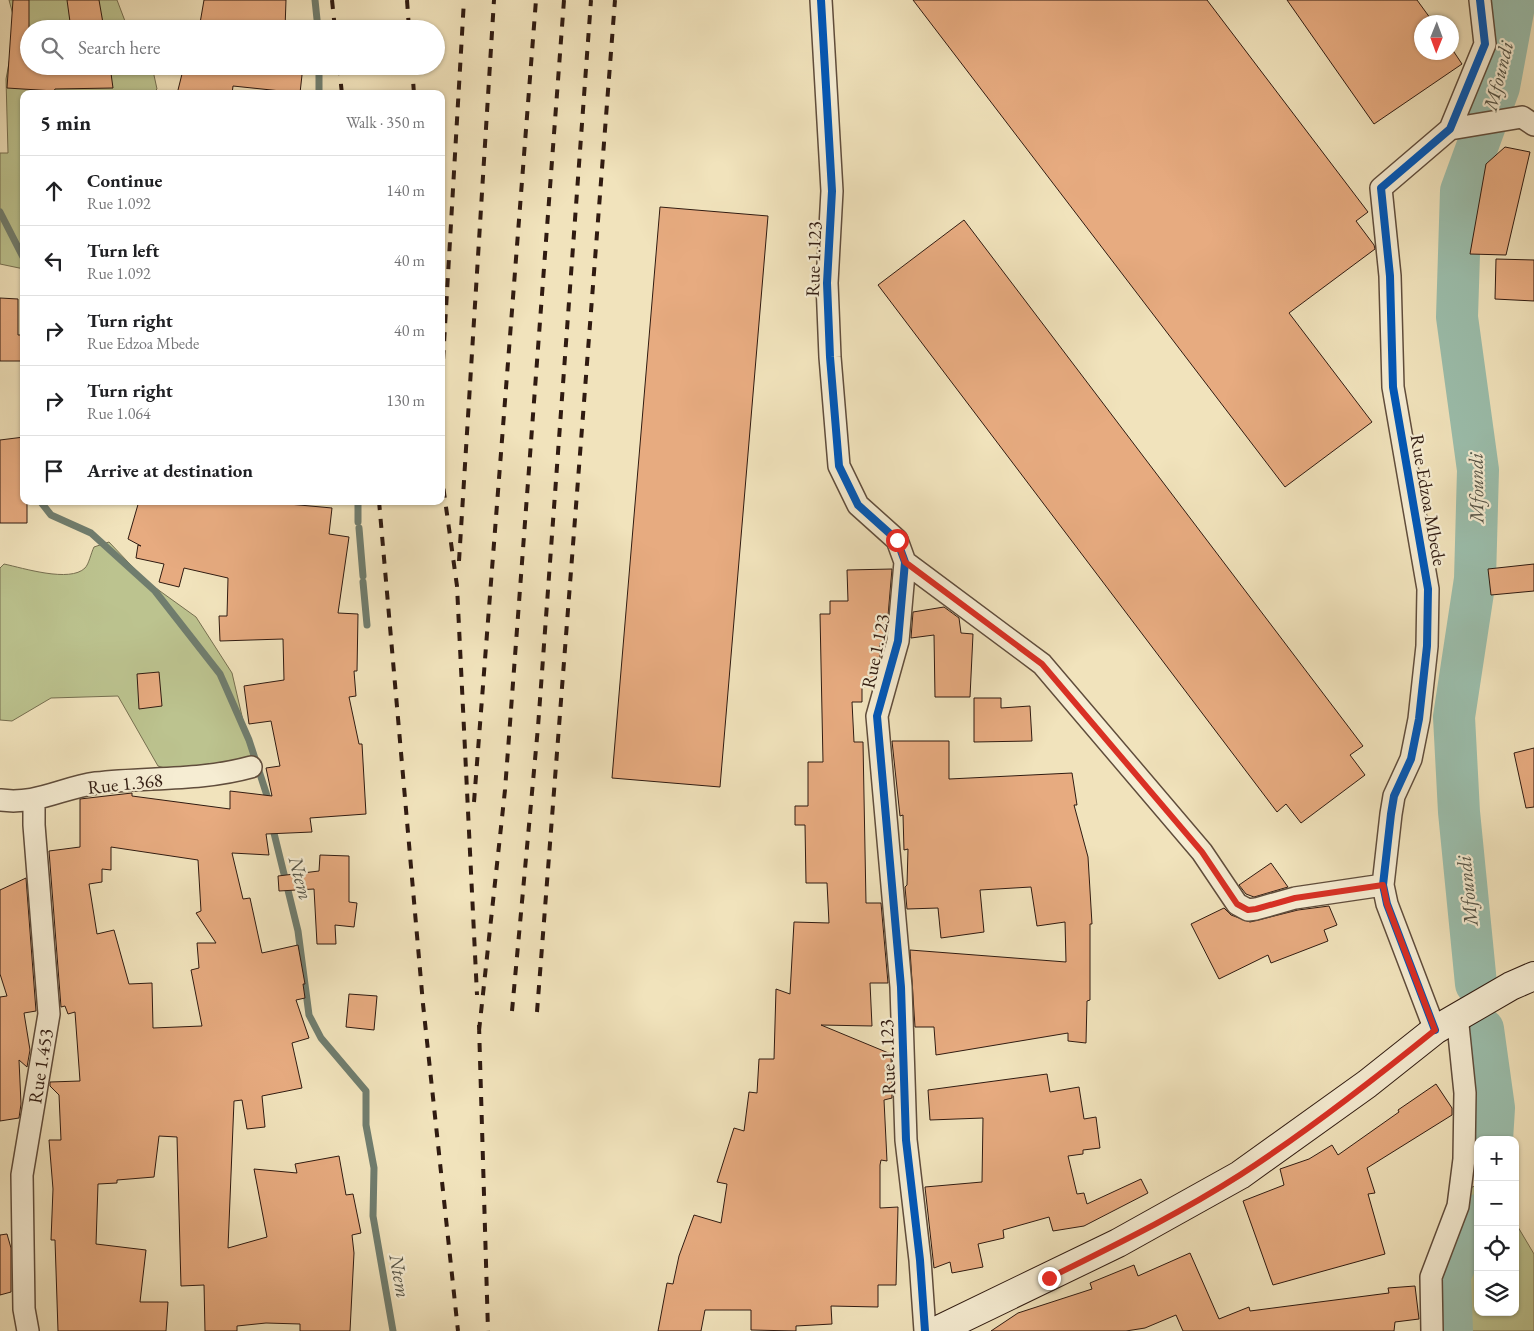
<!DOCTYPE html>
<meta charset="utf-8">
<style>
body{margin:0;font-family:"EB Garamond",serif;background:#f2f2f2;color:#202124}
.controls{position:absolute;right:15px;bottom:15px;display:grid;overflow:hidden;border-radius:10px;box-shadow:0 1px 4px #0004}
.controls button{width:45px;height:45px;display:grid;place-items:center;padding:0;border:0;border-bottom:1px solid #e0e0e0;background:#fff;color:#202124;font:25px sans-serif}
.compass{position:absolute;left:1414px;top:15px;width:45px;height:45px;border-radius:50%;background:#fff;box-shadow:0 1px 4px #0004;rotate:181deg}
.stop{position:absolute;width:15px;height:15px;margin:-11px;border:4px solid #d93025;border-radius:50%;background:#fff}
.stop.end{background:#d93025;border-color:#fff;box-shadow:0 1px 5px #0008}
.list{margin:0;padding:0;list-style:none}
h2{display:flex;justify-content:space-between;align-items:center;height:65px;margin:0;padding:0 20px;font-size:21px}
h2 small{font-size:16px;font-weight:400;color:#757577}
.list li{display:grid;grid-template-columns:32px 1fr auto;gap:15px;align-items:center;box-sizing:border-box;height:70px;padding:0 20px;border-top:1px solid #e0e0e0}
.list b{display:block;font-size:19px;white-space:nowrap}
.list p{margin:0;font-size:16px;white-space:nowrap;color:#757577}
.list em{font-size:16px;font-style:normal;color:#757577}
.icon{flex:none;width:28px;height:28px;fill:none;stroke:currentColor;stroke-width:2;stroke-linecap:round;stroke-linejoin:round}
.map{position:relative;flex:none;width:1534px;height:1331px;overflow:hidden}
.search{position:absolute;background:#fff;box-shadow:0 1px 4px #0004;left:20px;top:20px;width:425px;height:55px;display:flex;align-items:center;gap:12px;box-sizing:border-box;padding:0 18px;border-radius:28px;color:#757577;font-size:19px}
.panel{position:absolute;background:#fff;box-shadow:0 1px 4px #0004;left:20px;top:90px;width:425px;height:415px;border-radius:10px}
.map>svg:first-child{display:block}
.green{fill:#bcc38f;stroke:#766f50}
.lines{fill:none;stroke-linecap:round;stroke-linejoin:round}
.stream{stroke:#707d6e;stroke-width:7}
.river{stroke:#9bbeac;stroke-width:42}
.building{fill:#e7ab80;stroke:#301b11;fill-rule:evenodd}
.street-casing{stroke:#604d3c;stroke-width:24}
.secondary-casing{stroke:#301b11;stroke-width:30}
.street{stroke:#f6edd3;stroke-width:21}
.secondary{stroke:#f6edd3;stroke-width:28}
.rail{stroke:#301b11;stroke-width:4;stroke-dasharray:9 9;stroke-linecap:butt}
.cycleway-casing{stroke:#f6edd3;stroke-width:11}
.cycleway{stroke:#0057b8;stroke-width:8}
.route{stroke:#d93025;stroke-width:6}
.labels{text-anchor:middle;stroke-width:4.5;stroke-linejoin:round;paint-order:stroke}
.street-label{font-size:19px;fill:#301b11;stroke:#f6edd3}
.water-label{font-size:20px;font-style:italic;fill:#555447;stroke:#f6edd3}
</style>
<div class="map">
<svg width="1534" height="1331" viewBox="0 0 1534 1331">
<rect width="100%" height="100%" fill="#f1e3bc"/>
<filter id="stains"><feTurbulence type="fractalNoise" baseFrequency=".004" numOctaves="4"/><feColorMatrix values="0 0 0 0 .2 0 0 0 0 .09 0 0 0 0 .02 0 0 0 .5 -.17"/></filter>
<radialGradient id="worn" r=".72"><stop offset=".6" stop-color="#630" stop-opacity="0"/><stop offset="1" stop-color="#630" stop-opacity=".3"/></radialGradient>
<path class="green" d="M 9,0 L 117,0 L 128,29 L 29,29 L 29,66 L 152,66 L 157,89 L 152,94 L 24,94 L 24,269 L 0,264 L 0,153 L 8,153 L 6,79 L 16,26 Z
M 109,542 L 146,581 L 196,617 L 232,673 L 245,729 L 255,755 L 181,773 L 158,766 L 118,696 L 51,698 L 12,721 L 0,720 L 0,568 L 4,564 C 23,568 70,583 85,568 C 89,564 91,553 94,547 Z
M 1478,1185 L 1478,1312 L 1515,1312 L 1515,1222 L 1534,1254 L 1534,1331 L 1441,1331 L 1442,1270 L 1472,1187 Z"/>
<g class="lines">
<path class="stream" d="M 315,0 L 318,29
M 1514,6 L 1529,0
M 319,66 L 319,94
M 0,212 L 24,259
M 40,501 L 51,515 L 91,533 L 155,591 L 220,674 L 249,740 L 270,805
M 358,522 L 358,501
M 359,528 L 363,576
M 363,582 L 367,625
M 272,825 L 298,931 L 309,1015 L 321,1038 L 366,1091 L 366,1125 L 374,1168 L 373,1216 L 393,1331"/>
<path class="river" d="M 1476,984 L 1459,812 L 1454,717 L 1475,579 L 1478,470 L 1457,317 L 1461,191 L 1499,87 L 1514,6 L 1511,0
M 1483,1029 L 1494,1108 L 1492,1140
M 1452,1331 L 1450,1275 L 1478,1215"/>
</g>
<path class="building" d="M 13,0 L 29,0 L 29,66 L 110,66 L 113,88 L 55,89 L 54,91 L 7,88 Z
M 67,0 L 99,0 L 104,29 L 71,29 Z
M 204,0 L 286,0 L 285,29 L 199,29 Z
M 913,0 L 1207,0 L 1368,212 L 1356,221 L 1374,245 L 1375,249 L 1289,313 L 1372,422 L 1285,487 Z
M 1287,0 L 1417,0 L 1433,22 L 1422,22 L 1422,52 L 1452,52 L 1452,49 L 1462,64 L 1374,124 Z
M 184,66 L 303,66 L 300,93 L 233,86 L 232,94 L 177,94 Z
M 1505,147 L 1530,152 L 1506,255 L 1470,254 L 1486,164 Z
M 660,207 L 768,216 L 720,787 L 612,778 Z
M 964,220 L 1363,746 L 1350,755 L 1365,775 L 1301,823 L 1286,804 L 1277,812 L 878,285 Z
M 1496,259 L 1534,260 L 1534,301 L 1495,299 Z
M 0,298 L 18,299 L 18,335 L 24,335 L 24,361 L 0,361 Z
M 24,437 L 24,501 L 27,501 L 27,523 L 0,523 L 0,440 Z
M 139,501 L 256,501 L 332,508 L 329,534 L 349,537 L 338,613 L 358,614 L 357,671 L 354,671 L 356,696 L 349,697 L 359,744 L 362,744 L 366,814 L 310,818 L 312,832 L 266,834 L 269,855 L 232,853 L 243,899 L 250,898 L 262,953 L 298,945 L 305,984 L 303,984 L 305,998 L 296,1000 L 309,1038 L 292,1043 L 302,1088 L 262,1096 L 265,1127 L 247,1129 L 242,1100 L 234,1101 L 228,1248 L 267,1237 L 254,1169 L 297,1173 L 295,1164 L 339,1156 L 346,1195 L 353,1194 L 361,1233 L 352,1235 L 354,1253 L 350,1331 L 300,1331 L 300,1324 L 266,1323 L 237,1326 L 237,1331 L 205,1331 L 204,1285 L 181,1286 L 177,1137 L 159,1136 L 154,1177 L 117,1180 L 117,1183 L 98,1184 L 96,1244 L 146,1250 L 140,1302 L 168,1302 L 166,1331 L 58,1331 L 55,1240 L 51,1240 L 53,1189 L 49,1140 L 61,1140 L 59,1095 L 50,1086 L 50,1082 L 80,1081 L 75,1012 L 68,1014 L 65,1006 L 61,1007 L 49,851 L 80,847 L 80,799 L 132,793 L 132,796 L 230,809 L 230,791 L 272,796 L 266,768 L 280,766 L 271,721 L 249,724 L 244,686 L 284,680 L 283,639 L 220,641 L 219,616 L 227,616 L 228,578 L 184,568 L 179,587 L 159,582 L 164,564 L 136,558 L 138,545 L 141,546 L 128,539 ZM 111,847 L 198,860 L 201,911 L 196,913 L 216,943 L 197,943 L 199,968 L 191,970 L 202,1026 L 153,1028 L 152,983 L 129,984 L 114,930 L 97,934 L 89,884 L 102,882 L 102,869 L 111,870 Z
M 1534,564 L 1534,591 L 1491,595 L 1488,569 Z
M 892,569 L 886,639 L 885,643 L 880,643 L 880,659 L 872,686 L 862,687 L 862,702 L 852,702 L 854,742 L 863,742 L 866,903 L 881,903 L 888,983 L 870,983 L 872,1026 L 821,1025 L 891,1054 L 892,1098 L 884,1100 L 887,1161 L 881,1160 L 880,1165 L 880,1208 L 898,1207 L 896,1285 L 878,1285 L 878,1307 L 831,1306 L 832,1324 L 796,1326 L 796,1331 L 751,1330 L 751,1310 L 705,1310 L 701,1331 L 658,1331 L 667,1283 L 673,1284 L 679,1256 L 694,1215 L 721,1223 L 727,1184 L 717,1182 L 734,1128 L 744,1131 L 749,1092 L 757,1093 L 759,1059 L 774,1059 L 776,989 L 790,994 L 794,922 L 829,923 L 827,883 L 806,883 L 805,825 L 795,825 L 795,806 L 808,806 L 808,762 L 823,762 L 820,614 L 830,614 L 830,601 L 848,601 L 847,570 Z
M 944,607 L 959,618 L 961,633 L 973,634 L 970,697 L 935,697 L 934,635 L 911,638 L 913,612 Z
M 159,672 L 162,706 L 139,709 L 137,674 Z
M 974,698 L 1001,698 L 1001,708 L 1030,706 L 1032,741 L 974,742 Z
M 892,741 L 949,741 L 949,779 L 1072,773 L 1077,805 L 1074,805 L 1088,857 L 1092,924 L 1090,924 L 1090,1000 L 1087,1001 L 1086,1043 L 1068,1041 L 1068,1033 L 936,1055 L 934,1027 L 915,1027 L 910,950 L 1066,962 L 1065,922 L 1037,926 L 1031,887 L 980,890 L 984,932 L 941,938 L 938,908 L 907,909 L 905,887 L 907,885 L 908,849 L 904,850 L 903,815 L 900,816 Z
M 1534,748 L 1534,807 L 1526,808 L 1514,753 Z
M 320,855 L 349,856 L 349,902 L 357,903 L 354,927 L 335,925 L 336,944 L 317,944 L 314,889 L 279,891 L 278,876 L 319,871 Z
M 1271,863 L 1288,887 L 1254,897 L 1246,894 L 1239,885 Z
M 26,878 L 36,1011 L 24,1013 L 30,1050 L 27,1067 L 19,1060 L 21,1104 L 19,1118 L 0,1121 L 0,997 L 7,996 L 0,974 L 0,890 Z
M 1329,906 L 1337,925 L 1324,930 L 1328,941 L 1271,963 L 1268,955 L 1219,979 L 1191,924 L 1224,908 L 1231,915 L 1250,922 L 1298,910 Z
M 349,994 L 377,996 L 374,1030 L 346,1027 Z
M 1047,1074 L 1050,1092 L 1079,1087 L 1084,1119 L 1096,1117 L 1100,1148 L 1083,1150 L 1083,1154 L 1068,1156 L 1077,1194 L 1084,1193 L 1087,1204 L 1141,1179 L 1148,1193 L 1084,1226 L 1053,1231 L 1049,1217 L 1003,1230 L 1004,1238 L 978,1244 L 983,1267 L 952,1273 L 950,1262 L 934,1268 L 925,1187 L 982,1182 L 983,1118 L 930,1120 L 928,1090 Z
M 1436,1084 L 1452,1108 L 1452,1115 L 1367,1168 L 1375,1193 L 1368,1194 L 1385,1254 L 1273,1285 L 1243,1201 L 1284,1185 L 1280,1169 L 1309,1159 L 1332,1145 L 1338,1155 L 1399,1112 L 1398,1110 Z
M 7,1234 L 11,1248 L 11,1292 L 0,1295 L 0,1235 Z
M 1190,1253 L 1219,1319 L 1249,1307 L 1250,1311 L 1389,1293 L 1388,1288 L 1415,1286 L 1419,1319 L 1395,1322 L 1394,1331 L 1183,1331 L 1176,1315 L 1145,1328 L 1126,1331 L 991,1331 L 1018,1313 L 1092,1289 L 1090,1283 L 1134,1265 L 1138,1276 Z"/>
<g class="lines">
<defs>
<path id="street" d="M 821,0 L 832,191 L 827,283 L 830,357 L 839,466 L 858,505 L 897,540 L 905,562 L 898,641 L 877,716 L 901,987 L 906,1140 L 920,1260 L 925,1331
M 1450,129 L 1522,117 L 1534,125
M 905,562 L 1042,664 L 1202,852 L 1237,904 L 1248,910 L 1256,909 L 1295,898 L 1383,885
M 0,800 C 37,805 61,788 96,783 C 148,777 201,781 251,767
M 1435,1030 L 1387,904 L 1383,885 L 1391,814 L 1394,796 L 1411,759 L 1419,719 L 1427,646 L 1428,589 L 1393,387 L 1390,276 L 1381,188 L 1450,129 L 1485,44 L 1480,0
M 28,1331 L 24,1309 L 22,1175 L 49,1014 L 34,825 L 34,800
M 1432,1331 L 1431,1277 L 1458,1206 L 1464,1159 L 1465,1093 L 1457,1015"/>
<path id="secondary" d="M 936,1331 L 1118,1243 L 1240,1175 L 1367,1084 L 1435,1030 L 1511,986 L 1534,976"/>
</defs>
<use href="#street" class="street-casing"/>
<use href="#secondary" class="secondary-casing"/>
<use href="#street" class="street"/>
<use href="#secondary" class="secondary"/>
<path class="rail" d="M 332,0 L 335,29
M 407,0 L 409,29
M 339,66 L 342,94
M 412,66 L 414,94
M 441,395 L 464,0
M 441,471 L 457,586 L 477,995
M 379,501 L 423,1004 L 458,1331
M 459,561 L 494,0
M 474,802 L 536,0
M 512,1011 L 538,727 L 591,0
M 537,1012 L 615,0
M 479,1025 L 488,1331
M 479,1031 L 505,790 L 564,0"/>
<defs>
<path id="cycleway" d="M 821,0 L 832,191 L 827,283 L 830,357 L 839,466 L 858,505 L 897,540 L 905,562 L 898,641 L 877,716 L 901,987 L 906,1140 L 920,1260 L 925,1331
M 1435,1030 L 1387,904 L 1383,885 L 1391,814 L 1394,796 L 1411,759 L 1419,719 L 1427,646 L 1428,589 L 1393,387 L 1390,276 L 1381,188 L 1450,129 L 1485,44 L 1480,0"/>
</defs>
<use href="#cycleway" class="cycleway-casing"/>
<use href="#cycleway" class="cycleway"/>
</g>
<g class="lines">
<path class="route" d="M 897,540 L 905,562 L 1042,664 L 1202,852 L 1237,904 L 1248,910 L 1256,909 L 1295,898 L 1383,885 L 1387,904 L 1435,1030 C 1372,1081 1308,1131 1240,1175 C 1179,1214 1113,1246 1049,1278"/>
</g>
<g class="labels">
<g class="street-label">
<text transform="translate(813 259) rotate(-88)" y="7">Rue 1.123</text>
<text transform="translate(1429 500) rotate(80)" y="7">Rue Edzoa Mbede</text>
<text transform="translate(875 651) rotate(-78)" y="7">Rue 1.123</text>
<text transform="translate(125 783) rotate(-6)" y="7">Rue 1.368</text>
<text transform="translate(887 1057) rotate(-92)" y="7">Rue 1.123</text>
<text transform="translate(40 1066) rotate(-81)" y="7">Rue 1.453</text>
</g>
<g class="water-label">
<text transform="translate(1498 76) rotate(-76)" y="7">Mfoundi</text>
<text transform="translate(1476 488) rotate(-91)" y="7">Mfoundi</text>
<text transform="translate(301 878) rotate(75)" y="7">Ntem</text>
<text transform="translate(1467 891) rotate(-96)" y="7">Mfoundi</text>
<text transform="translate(400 1276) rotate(80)" y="7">Ntem</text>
</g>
</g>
<rect width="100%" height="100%" filter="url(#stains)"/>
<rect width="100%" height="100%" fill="url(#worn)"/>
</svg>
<div class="controls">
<button>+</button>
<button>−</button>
<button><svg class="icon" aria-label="locate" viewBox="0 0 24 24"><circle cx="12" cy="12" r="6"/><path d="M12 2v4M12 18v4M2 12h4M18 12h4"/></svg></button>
<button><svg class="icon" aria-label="layers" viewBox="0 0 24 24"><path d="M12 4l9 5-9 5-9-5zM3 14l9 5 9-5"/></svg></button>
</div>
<svg class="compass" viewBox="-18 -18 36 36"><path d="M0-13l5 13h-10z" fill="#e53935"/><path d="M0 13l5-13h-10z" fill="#757577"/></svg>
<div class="stop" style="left:897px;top:540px"></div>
<div class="stop end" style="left:1049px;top:1278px"></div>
<div class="search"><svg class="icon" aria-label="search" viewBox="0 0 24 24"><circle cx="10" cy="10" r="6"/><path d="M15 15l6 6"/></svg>Search here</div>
<section class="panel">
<h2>5 min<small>Walk · 350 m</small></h2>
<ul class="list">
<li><svg class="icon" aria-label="ahead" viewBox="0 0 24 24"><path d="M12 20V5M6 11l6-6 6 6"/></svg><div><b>Continue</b><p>Rue 1.092</p></div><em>140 m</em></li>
<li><svg class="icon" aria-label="left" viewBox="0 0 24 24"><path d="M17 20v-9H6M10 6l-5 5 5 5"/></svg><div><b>Turn left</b><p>Rue 1.092</p></div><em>40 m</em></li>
<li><svg class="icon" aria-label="right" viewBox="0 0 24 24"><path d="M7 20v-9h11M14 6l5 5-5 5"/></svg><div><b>Turn right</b><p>Rue Edzoa Mbede</p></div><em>40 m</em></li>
<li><svg class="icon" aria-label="right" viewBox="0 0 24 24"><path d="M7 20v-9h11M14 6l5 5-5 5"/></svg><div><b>Turn right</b><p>Rue 1.064</p></div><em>130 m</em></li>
<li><svg class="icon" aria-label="arrive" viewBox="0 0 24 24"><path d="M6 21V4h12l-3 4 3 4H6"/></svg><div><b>Arrive at destination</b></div></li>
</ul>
</section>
</div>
